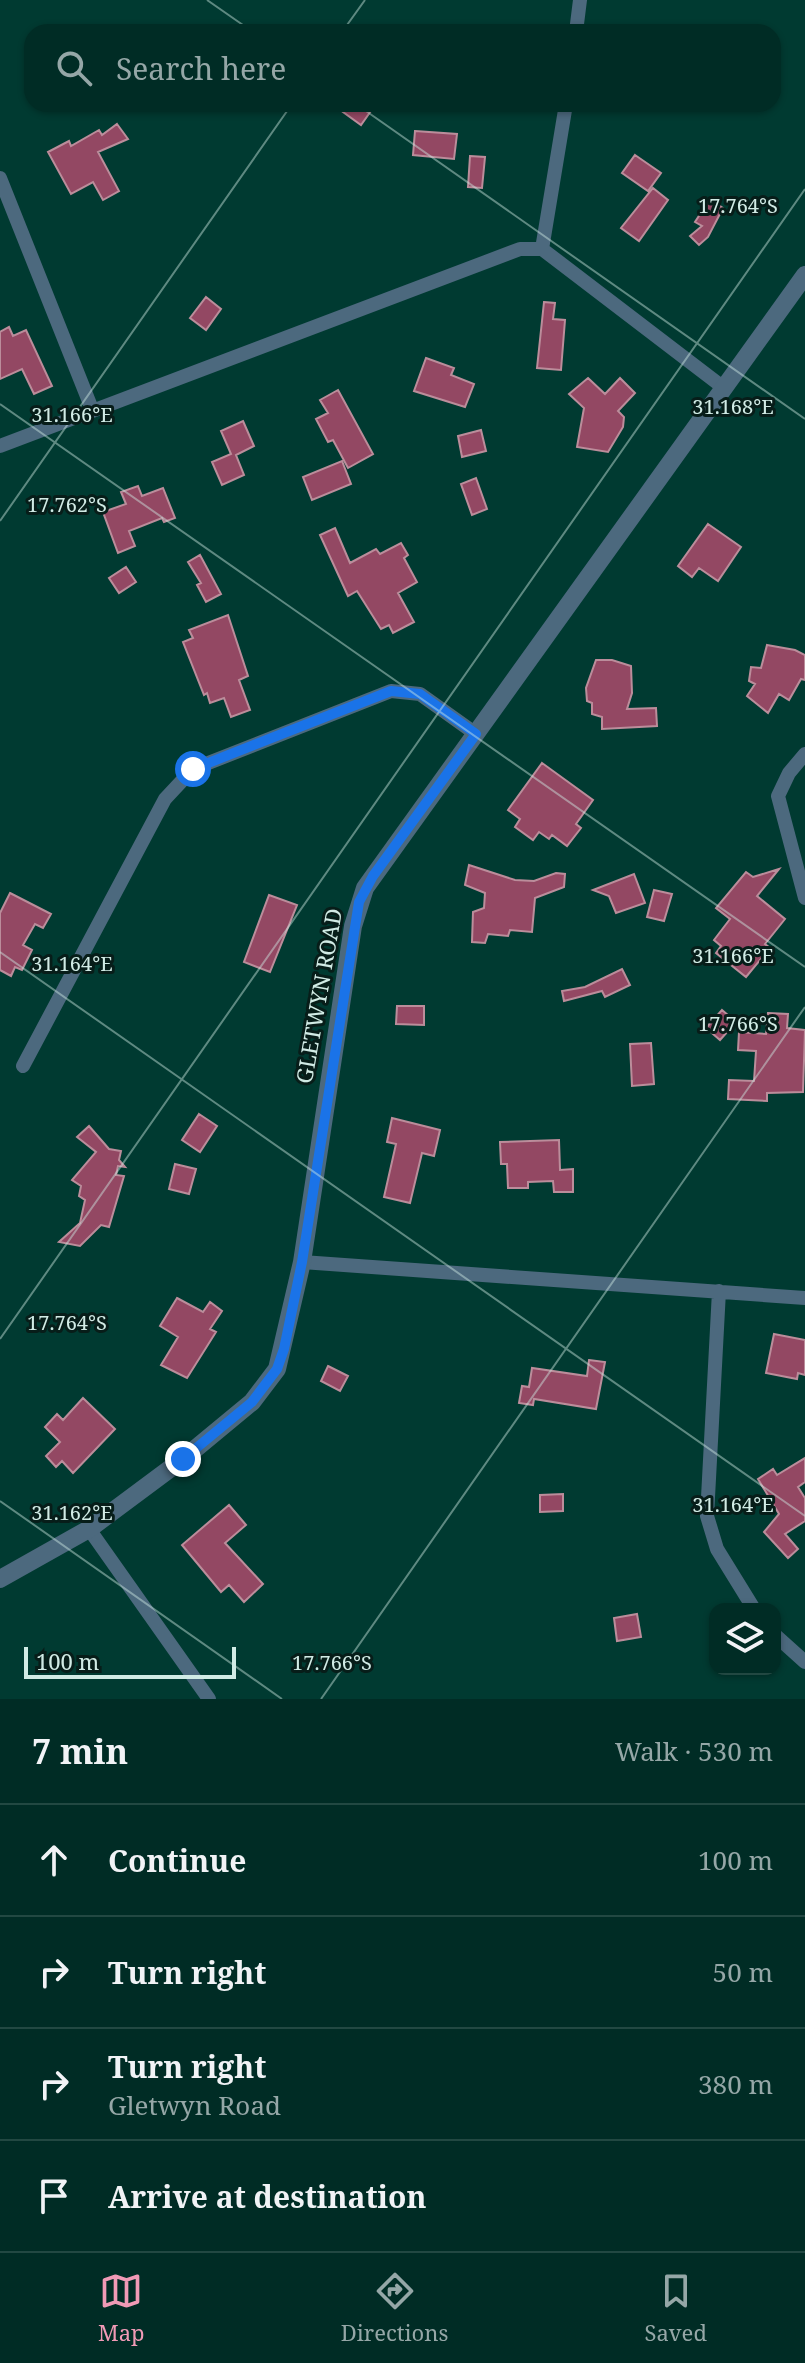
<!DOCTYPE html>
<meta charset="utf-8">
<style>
body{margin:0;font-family:"Noto Serif",serif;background:#0a342d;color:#f1f3f6}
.controls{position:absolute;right:24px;bottom:24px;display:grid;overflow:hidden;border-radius:16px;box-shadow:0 2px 6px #0004}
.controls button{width:72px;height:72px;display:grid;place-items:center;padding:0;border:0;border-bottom:2px solid #224842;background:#002c25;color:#f1f3f6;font:40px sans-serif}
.scale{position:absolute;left:24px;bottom:20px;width:212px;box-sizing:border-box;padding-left:8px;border:4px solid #d1ebe5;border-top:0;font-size:22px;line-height:28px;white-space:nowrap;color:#d1ebe5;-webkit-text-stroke:6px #071d19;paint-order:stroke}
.stop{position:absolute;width:24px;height:24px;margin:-18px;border:6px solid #1a73e8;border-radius:50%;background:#fff}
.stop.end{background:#1a73e8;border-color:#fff;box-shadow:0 2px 8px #0008}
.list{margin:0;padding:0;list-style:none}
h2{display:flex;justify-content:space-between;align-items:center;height:104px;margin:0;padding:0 32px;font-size:34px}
h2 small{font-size:26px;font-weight:400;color:#95a7a7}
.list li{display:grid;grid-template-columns:52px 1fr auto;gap:24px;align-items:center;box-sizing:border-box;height:112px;padding:0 32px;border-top:2px solid #224842}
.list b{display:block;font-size:30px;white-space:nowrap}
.list p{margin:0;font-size:26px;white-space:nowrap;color:#95a7a7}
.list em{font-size:26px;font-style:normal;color:#95a7a7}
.icon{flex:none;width:44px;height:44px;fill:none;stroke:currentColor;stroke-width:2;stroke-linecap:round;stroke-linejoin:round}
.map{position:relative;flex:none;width:805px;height:1699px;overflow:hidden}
.search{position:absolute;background:#002c25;box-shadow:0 2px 6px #0004;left:24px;right:24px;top:24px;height:88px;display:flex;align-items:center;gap:20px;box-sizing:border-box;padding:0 28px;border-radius:24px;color:#95a7a7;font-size:30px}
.sheet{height:552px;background:#002c25}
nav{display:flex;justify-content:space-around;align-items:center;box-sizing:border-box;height:112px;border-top:2px solid #224842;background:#002c25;font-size:22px;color:#95a7a7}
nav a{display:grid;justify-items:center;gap:4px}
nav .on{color:#f09ab6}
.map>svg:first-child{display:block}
.building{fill:#934863;stroke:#bb8d9b;stroke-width:2}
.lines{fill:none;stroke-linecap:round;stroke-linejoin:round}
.minor{stroke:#4c697e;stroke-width:14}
.tertiary{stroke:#4c697e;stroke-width:18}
.route{stroke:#1a73e8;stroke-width:10}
.ticks{fill:none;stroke:#d1ebe5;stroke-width:2;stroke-opacity:0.45}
.labels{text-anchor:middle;stroke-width:6;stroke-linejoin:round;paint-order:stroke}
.street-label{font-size:22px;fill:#d1ebe5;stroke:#071d19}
.ticks-label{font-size:20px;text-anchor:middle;fill:#d1ebe5;stroke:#071d19;stroke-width:6;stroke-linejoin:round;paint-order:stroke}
</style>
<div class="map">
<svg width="805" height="1699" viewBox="0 0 805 1699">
<rect width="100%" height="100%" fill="#003a31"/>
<path class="building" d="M 332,104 L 368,104 L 373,108 L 361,125 Z
M 117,124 L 128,139 L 98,152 L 119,191 L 103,200 L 93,182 L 71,194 L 48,152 L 69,141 L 71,146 L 99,130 L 102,135 Z
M 415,131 L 457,134 L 454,159 L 413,155 Z
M 635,155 L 661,173 L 648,191 L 622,173 Z
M 470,156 L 485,157 L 482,188 L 468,187 Z
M 653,188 L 668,200 L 639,241 L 621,228 Z
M 710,199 L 723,208 L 708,237 L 699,245 L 690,236 L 702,226 L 695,222 Z
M 206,297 L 221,309 L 206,330 L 190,318 Z
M 544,302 L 555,303 L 553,319 L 565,320 L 561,370 L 537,368 Z
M 9,327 L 13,336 L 26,330 L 52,386 L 34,394 L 22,369 L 0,379 L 0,332 Z
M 426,358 L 454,368 L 451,375 L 474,384 L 465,407 L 414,391 Z
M 588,378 L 605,394 L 620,378 L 635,393 L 618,411 L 624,417 L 623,427 L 608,452 L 577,447 L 584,408 L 569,394 Z
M 338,390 L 373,454 L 348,468 L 333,440 L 328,442 L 316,419 L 328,413 L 320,400 Z
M 243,421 L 254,446 L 236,455 L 244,475 L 222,485 L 212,462 L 231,454 L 221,431 Z
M 481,430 L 486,451 L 462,457 L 458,436 Z
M 342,461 L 351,484 L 312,500 L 303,477 Z
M 476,478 L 487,509 L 472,515 L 461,484 Z
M 138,486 L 142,496 L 163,488 L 175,518 L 164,522 L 162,518 L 129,531 L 135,546 L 118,553 L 103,512 L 126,504 L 121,492 Z
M 708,524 L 741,547 L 718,581 L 699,568 L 692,577 L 678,566 Z
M 335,528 L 350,563 L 376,549 L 380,554 L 401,543 L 408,555 L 404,558 L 417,582 L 398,593 L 414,622 L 393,633 L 389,625 L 381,629 L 357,591 L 348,596 L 320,535 Z
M 200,555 L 221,594 L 206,602 L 197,585 L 201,583 L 188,562 Z
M 126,567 L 136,582 L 119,593 L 109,578 Z
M 228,615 L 248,676 L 239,680 L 250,710 L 231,717 L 224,698 L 210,703 L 207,693 L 204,695 L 183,642 L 193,638 L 189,630 Z
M 767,645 L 795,650 L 805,655 L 805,680 L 801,679 L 789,700 L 779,694 L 768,713 L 747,696 L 755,684 L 749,681 L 751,667 L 761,668 Z
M 596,660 L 612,660 L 631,666 L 632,693 L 627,709 L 656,708 L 657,726 L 602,729 L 602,717 L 592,714 L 592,703 L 587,701 L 586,688 Z
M 542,763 L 593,800 L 576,824 L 581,828 L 567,846 L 552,835 L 549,839 L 539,832 L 533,840 L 515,827 L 520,819 L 508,810 Z
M 469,865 L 515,880 L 534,881 L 556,873 L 565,874 L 564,887 L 535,898 L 532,932 L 510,930 L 508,936 L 488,934 L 485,943 L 472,942 L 473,912 L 484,908 L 485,893 L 465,885 Z
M 779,869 L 757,896 L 785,919 L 765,944 L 770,948 L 746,977 L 716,953 L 721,946 L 714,940 L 730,919 L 716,908 L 746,872 L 753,877 Z
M 634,874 L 645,903 L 616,913 L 609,896 L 593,890 Z
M 654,890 L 672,894 L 664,921 L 647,917 Z
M 10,893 L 51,914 L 43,928 L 35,924 L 23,945 L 32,950 L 22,970 L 15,967 L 11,976 L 0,970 L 0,913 Z
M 269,895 L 297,905 L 270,972 L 244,962 Z
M 622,969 L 630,985 L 605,997 L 602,991 L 564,1001 L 562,991 L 585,987 Z
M 397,1006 L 424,1006 L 424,1025 L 396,1024 Z
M 722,1010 L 736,1022 L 720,1040 L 706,1028 Z
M 768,1013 L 788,1014 L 787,1028 L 805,1030 L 803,1092 L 767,1093 L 767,1101 L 728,1099 L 729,1080 L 754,1081 L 756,1051 L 738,1050 L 739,1032 L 766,1034 Z
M 651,1043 L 654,1084 L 632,1086 L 630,1044 Z
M 199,1114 L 217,1126 L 200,1152 L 182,1140 Z
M 392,1118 L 440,1130 L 434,1156 L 422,1153 L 410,1203 L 384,1197 L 396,1144 L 387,1142 Z
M 89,1126 L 109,1149 L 121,1151 L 119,1160 L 125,1167 L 118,1166 L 116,1175 L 124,1176 L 109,1227 L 101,1225 L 80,1246 L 59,1242 L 80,1223 L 85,1200 L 79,1196 L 81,1186 L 72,1180 L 96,1152 L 77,1137 Z
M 559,1140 L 560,1170 L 573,1169 L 573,1192 L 554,1192 L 553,1181 L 528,1182 L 528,1188 L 508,1188 L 507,1164 L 501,1164 L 500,1142 Z
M 175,1164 L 196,1169 L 189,1194 L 169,1189 Z
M 177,1298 L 203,1312 L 210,1302 L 222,1311 L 210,1329 L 216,1332 L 187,1378 L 161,1365 L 178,1337 L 160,1326 Z
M 774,1334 L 805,1340 L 805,1375 L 798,1373 L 797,1379 L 766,1373 Z
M 589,1360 L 605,1362 L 596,1409 L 534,1399 L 533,1405 L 519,1403 L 522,1386 L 529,1387 L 532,1368 L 587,1376 Z
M 328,1366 L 348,1376 L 340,1391 L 321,1381 Z
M 83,1398 L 115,1429 L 73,1473 L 62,1461 L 56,1467 L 46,1456 L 60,1442 L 45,1427 L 57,1414 L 63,1420 Z
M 805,1458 L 805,1482 L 798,1487 L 805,1498 L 805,1521 L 785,1534 L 798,1549 L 788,1558 L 764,1532 L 779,1514 L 758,1479 L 773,1469 L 777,1475 Z
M 563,1494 L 563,1511 L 540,1512 L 540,1495 Z
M 229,1505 L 246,1525 L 225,1543 L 263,1584 L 244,1602 L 229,1585 L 221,1592 L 182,1545 Z
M 637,1614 L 641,1637 L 617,1641 L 614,1618 Z"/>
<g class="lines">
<path class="minor" d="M 576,32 L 580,0
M 0,178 L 92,409
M 542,249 L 566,104
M 0,446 L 520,249 L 542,249 L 724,388
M 805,754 L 789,773 L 778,796 L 805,898
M 23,1066 L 165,799 L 193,769 L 391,691 L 420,694 L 476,734
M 302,1262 L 805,1298
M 719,1291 L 707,1516 L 717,1549 L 754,1609
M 89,1529 L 209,1699
M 775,1635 L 805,1662"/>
<path class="tertiary" d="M 0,1579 L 89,1529 L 183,1459 L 252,1402 L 277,1369 L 302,1262 L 353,926 L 365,888 L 805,275"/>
</g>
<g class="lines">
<path class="route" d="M 183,1459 L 252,1402 L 277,1369 L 284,1349 L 302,1262 L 359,902 L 373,876 L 476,734 L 420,694 L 391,691 L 193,769"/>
</g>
<path class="ticks" d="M 207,0 L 253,32M 342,32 L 365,0M 356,104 L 805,419M 0,404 L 805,967M 0,521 L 292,104M 0,952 L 805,1516M 0,1339 L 805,189M 0,1501 L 282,1699M 321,1699 L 805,1007"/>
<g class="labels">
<g class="street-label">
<text transform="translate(319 996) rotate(-80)" y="8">GLETWYN ROAD</text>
</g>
</g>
<g class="ticks-label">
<text x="738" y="213">17.764°S</text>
<text x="733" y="414">31.168°E</text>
<text x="72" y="422">31.166°E</text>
<text x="67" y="512">17.762°S</text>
<text x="733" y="963">31.166°E</text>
<text x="72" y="971">31.164°E</text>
<text x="738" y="1031">17.766°S</text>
<text x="67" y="1330">17.764°S</text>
<text x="733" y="1512">31.164°E</text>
<text x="72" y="1520">31.162°E</text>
<text x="332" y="1670">17.766°S</text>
</g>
</svg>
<div class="controls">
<button><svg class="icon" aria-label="layers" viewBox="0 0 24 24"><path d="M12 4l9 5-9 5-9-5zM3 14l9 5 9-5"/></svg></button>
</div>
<div class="scale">100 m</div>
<div class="stop" style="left:193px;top:769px"></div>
<div class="stop end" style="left:183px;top:1459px"></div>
<div class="search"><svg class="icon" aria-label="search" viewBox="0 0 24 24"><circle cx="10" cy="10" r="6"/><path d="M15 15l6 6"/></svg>Search here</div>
</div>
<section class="sheet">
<h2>7 min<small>Walk · 530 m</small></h2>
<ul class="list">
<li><svg class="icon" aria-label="ahead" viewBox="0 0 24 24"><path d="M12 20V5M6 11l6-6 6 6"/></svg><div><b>Continue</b></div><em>100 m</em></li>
<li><svg class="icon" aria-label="right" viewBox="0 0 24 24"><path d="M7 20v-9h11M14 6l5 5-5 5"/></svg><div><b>Turn right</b></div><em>50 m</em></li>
<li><svg class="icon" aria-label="right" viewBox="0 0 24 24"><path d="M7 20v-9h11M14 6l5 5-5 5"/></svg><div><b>Turn right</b><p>Gletwyn Road</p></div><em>380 m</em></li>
<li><svg class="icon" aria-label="arrive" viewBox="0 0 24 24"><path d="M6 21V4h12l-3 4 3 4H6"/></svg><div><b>Arrive at destination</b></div></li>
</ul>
</section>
<nav>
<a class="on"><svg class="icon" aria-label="map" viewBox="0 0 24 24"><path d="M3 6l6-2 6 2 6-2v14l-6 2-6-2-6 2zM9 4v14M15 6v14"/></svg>Map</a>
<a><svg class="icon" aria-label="directions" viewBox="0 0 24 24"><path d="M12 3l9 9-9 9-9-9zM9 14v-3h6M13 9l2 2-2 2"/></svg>Directions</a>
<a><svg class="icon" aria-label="saved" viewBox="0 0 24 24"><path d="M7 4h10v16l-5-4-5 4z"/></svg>Saved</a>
</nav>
